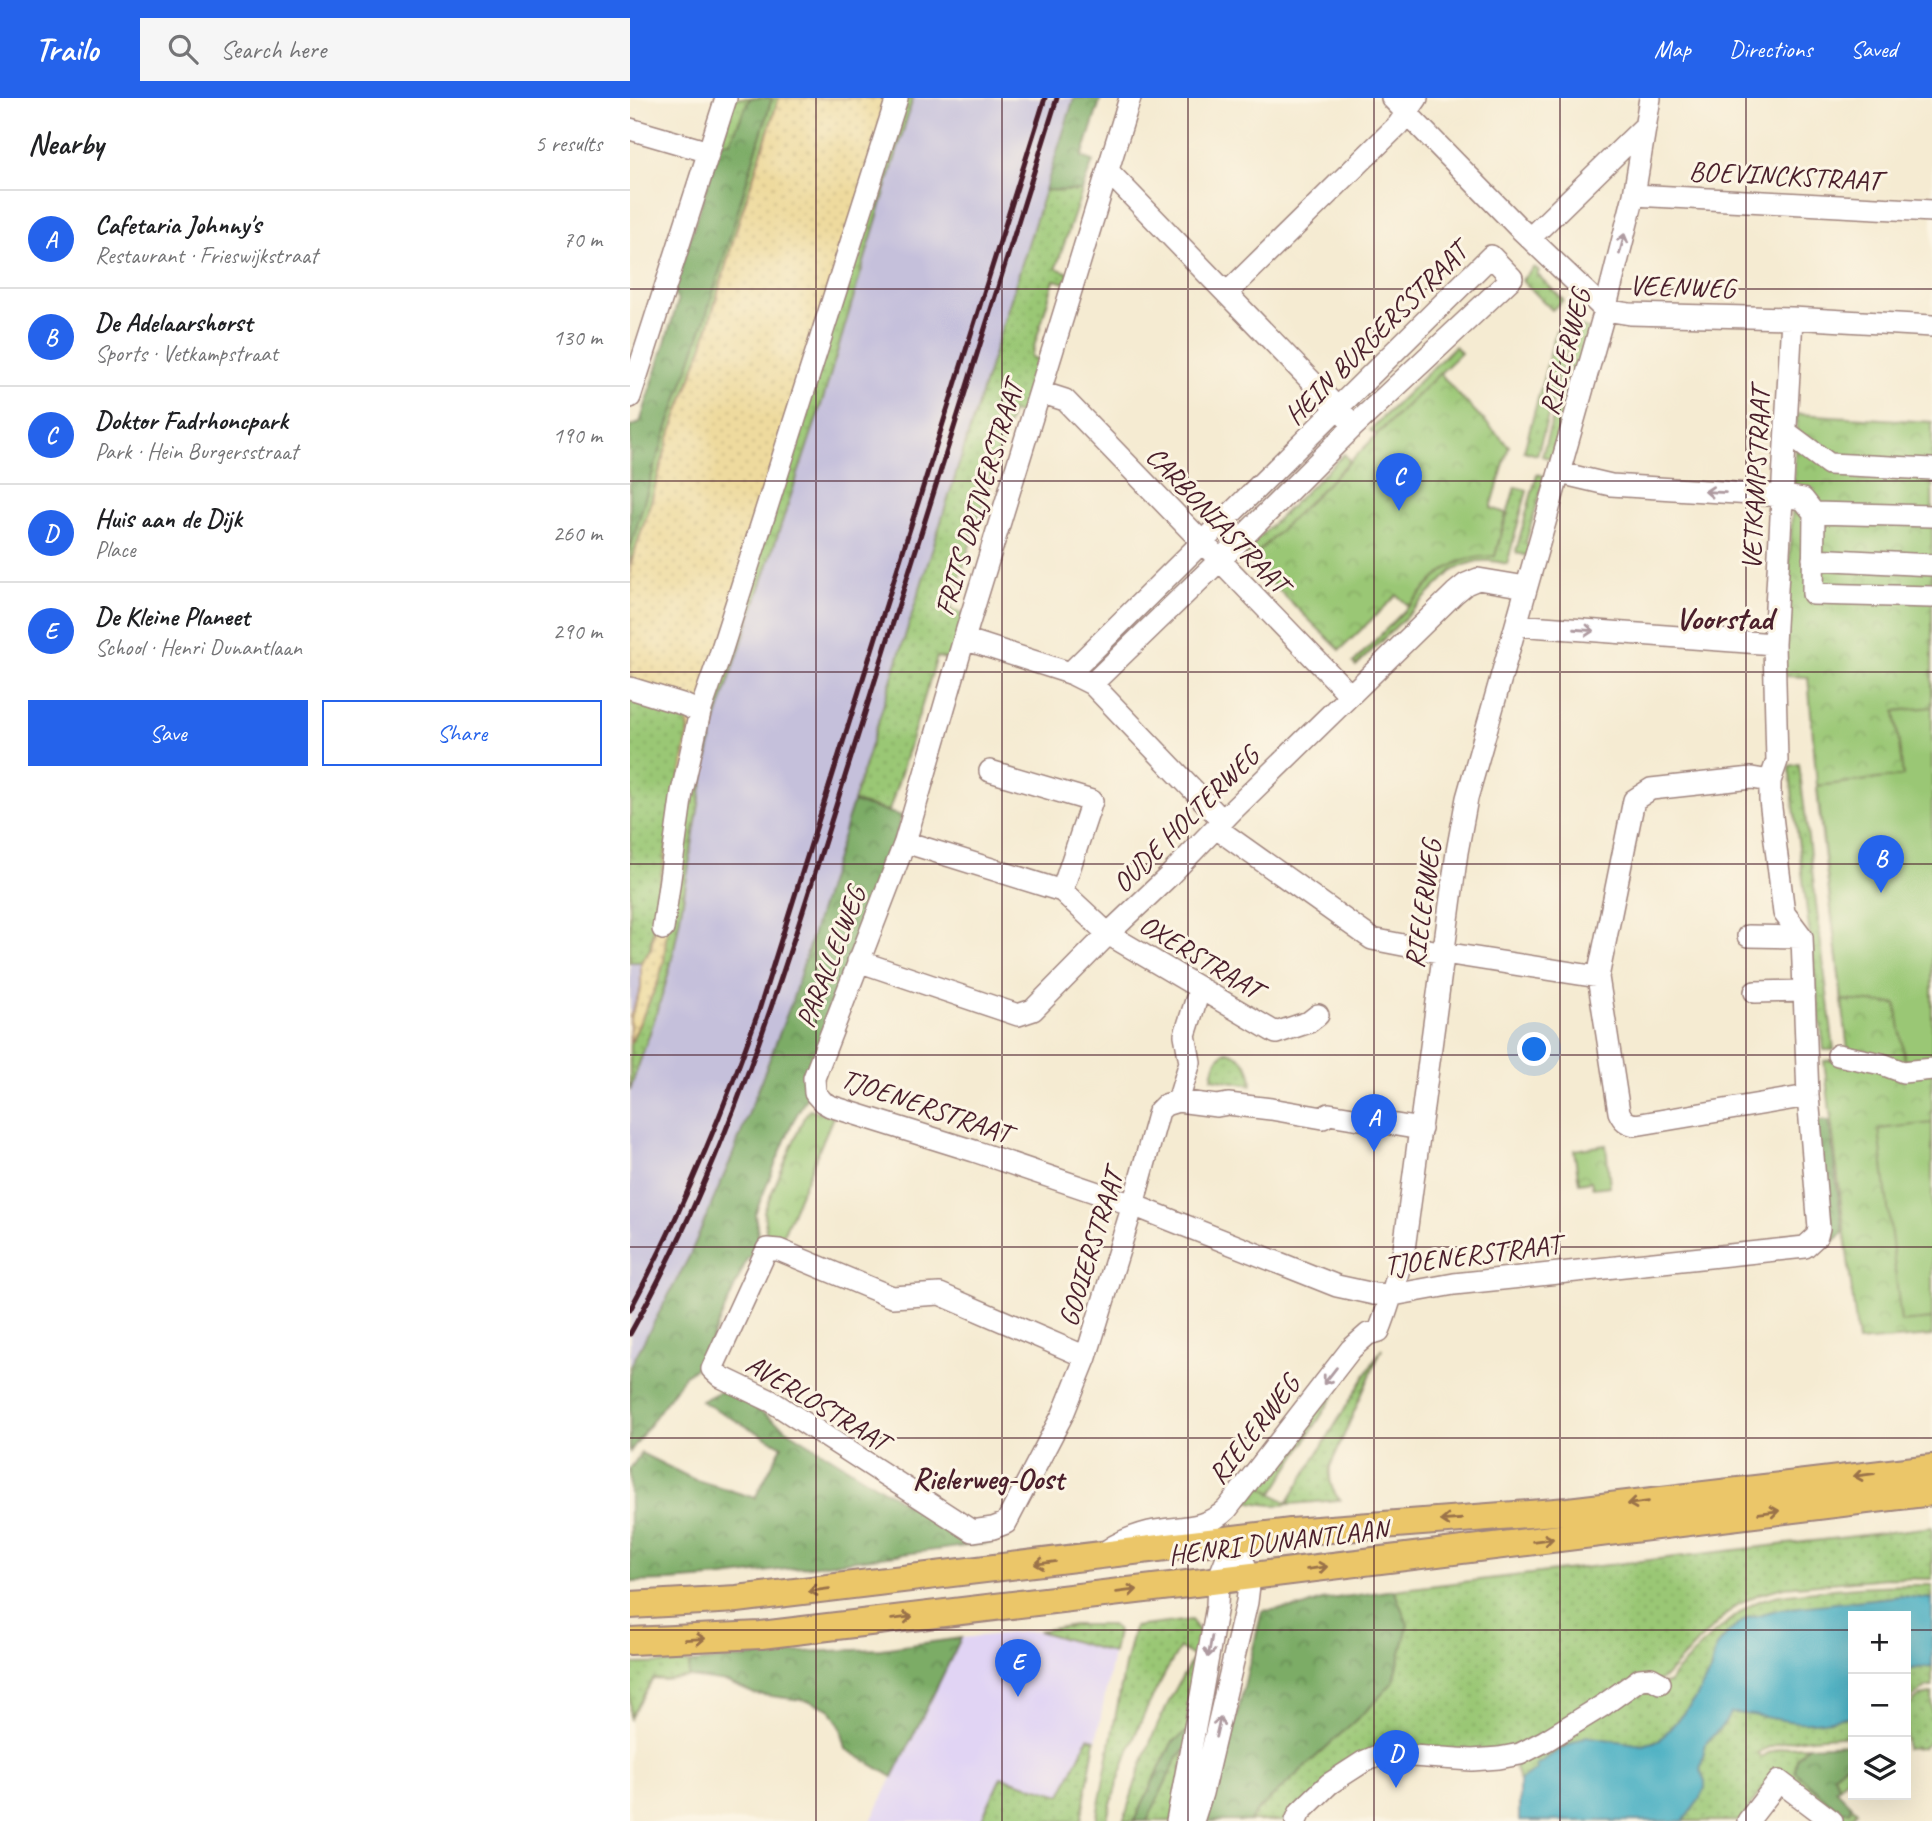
<!DOCTYPE html>
<meta charset="utf-8">
<style>
body{margin:0;font-family:Caveat,sans-serif;background:#f6f6f6;color:#202124}
.controls{position:absolute;right:21px;bottom:21px;display:grid;overflow:hidden;border-radius:0px;box-shadow:0 7px 28px #0002}
.controls button{width:63px;height:63px;display:grid;place-items:center;padding:0;border:0;border-bottom:2px solid #e0e0e0;background:#fff;color:#202124;font:35px sans-serif}
.you{position:absolute;left:905px;top:952px;width:24px;height:24px;margin:-18px;border:5px solid #fff;border-radius:50%;background:#1a73e8;box-shadow:0 0 0 10px #1a73e833}
.badge{display:grid;place-items:center;width:46px;height:46px;border-radius:50%;background:#2563eb;color:#fff;font-size:23px;font-weight:700}
.pin{position:absolute;translate:-50% -58px;filter:drop-shadow(0 2px 4px #0008)}
.pin::after{content:'';position:absolute;top:37px;width:24px;height:21px;background:inherit;clip-path:polygon(0 0,100% 0,50% 100%)}
.list{margin:0;padding:0;list-style:none}
h2{display:flex;justify-content:space-between;align-items:center;height:91px;margin:0;padding:0 28px;font-size:30px}
h2 small{font-size:23px;font-weight:400;color:#757577}
.list li{display:grid;grid-template-columns:46px 1fr auto;gap:21px;align-items:center;box-sizing:border-box;height:98px;padding:0 28px;border-top:2px solid #e0e0e0}
.list b{display:block;font-size:26px;white-space:nowrap}
.list p{margin:0;font-size:23px;white-space:nowrap;color:#757577}
.list em{font-size:23px;font-style:normal;color:#757577}
.actions{display:flex;gap:14px;padding:21px 28px}
.actions a{flex:1;padding:16px 0;border:2px solid #2563eb;border-radius:0px;text-align:center;font-size:24px;color:#2563eb}
.actions .main{background:#2563eb;color:#fff}
.icon{flex:none;width:38px;height:38px;fill:none;stroke:currentColor;stroke-width:2;stroke-linecap:round;stroke-linejoin:round}
.map{position:relative;flex:none;width:1302px;height:1723px;overflow:hidden}
header{display:flex;align-items:center;gap:42px;box-sizing:border-box;height:98px;padding:0 35px;background:#2563eb;color:#fff}
header strong{font-size:33px}
nav{display:flex;gap:38px;margin-inline-start:auto;font-size:24px}
.search{width:490px;height:63px;background:#f6f6f6;display:flex;align-items:center;gap:18px;box-sizing:border-box;padding:0 24px;border-radius:0px;color:#757577;font-size:26px}
main{display:flex}
aside{flex:1;background:#fff}
.map>svg:first-child{display:block}
.built{fill:#e1d4f4}
.industrial{fill:#c5c0db}
.grass{fill:url(#grass-dots);stroke:#727350;stroke-width:2}
.forest{fill:url(#forest-crowns);stroke:#626648;stroke-width:2}
.sand{fill:url(#sand-dots);stroke:#9c7c64;stroke-width:2}
.park{fill:url(#park-crowns);stroke:#727350;stroke-width:2}
.pitch{fill:#9ac774;stroke:#727350;stroke-width:2}
.water{fill:#41acc1;stroke:#466676;stroke-width:2}
.lines{fill:none;stroke-linecap:round;stroke-linejoin:round}
.minor-casing{stroke:#a0857e;stroke-width:24}
.major-casing{stroke:#a0857e;stroke-width:30}
.minor{stroke:#fff;stroke-width:21}
.major{stroke:#ebc669;stroke-width:26}
.rail{stroke:#4a1f2b;stroke-width:5}
.oneway{stroke:#ae9aa0}
.oneway2{stroke:#9a724a}
.grid{fill:none;stroke:#4a1f2b;stroke-width:2;stroke-opacity:0.55}
.labels{text-anchor:middle;stroke-width:6;stroke-linejoin:round;paint-order:stroke}
.street-label{font-size:28px;fill:#4a1f2b;stroke:#fcf5e5}
.neighbourhood-label{font-size:30px;font-weight:bold;fill:#4a1f2b;stroke:#fcf5e5}
.quarter-label{font-size:32px;font-weight:bold;fill:#4a1f2b;stroke:#fcf5e5}
</style>
<header>
<strong>Trailo</strong>
<div class="search"><svg class="icon" aria-label="search" viewBox="0 0 24 24"><circle cx="10" cy="10" r="6"/><path d="M15 15l6 6"/></svg>Search here</div>
<nav><a>Map</a><a>Directions</a><a>Saved</a></nav>
</header>
<main>
<aside>
<h2>Nearby<small>5 results</small></h2>
<ul class="list">
<li><span class="badge">A</span><div><b>Cafetaria Johnny's</b><p>Restaurant · Frieswijkstraat</p></div><em>70 m</em></li>
<li><span class="badge">B</span><div><b>De Adelaarshorst</b><p>Sports · Vetkampstraat</p></div><em>130 m</em></li>
<li><span class="badge">C</span><div><b>Doktor Fadrhoncpark</b><p>Park · Hein Burgersstraat</p></div><em>190 m</em></li>
<li><span class="badge">D</span><div><b>Huis aan de Dijk</b><p>Place</p></div><em>260 m</em></li>
<li><span class="badge">E</span><div><b>De Kleine Planeet</b><p>School · Henri Dunantlaan</p></div><em>290 m</em></li>
</ul>
<div class="actions"><a class="main">Save</a><a>Share</a></div>
</aside>
<div class="map">
<svg width="1302" height="1723" viewBox="0 0 1302 1723">
<defs>
<pattern id="grass-dots" width="8" height="8" patternUnits="userSpaceOnUse" patternTransform="scale(1.75)"><rect width="8" height="8" fill="#9ac774"/><path d="M2 2h.1M6 6h.1" fill="none" stroke="#86aa65" stroke-width="1.8" stroke-linecap="round"/></pattern>
<pattern id="forest-crowns" width="20" height="18" patternUnits="userSpaceOnUse" patternTransform="scale(1.75)"><rect width="20" height="18" fill="#7bac66"/><path d="M2 6a3 3 0 1 1 6 0M12 15a3 3 0 1 1 6 0" fill="none" stroke="#678b54"/></pattern>
<pattern id="sand-dots" width="8" height="8" patternUnits="userSpaceOnUse" patternTransform="scale(1.75)"><rect width="8" height="8" fill="#eeda9e"/><path d="M2 2h.1M6 6h.1" fill="none" stroke="#cebb88" stroke-width="1.8" stroke-linecap="round"/></pattern>
<pattern id="park-crowns" width="20" height="18" patternUnits="userSpaceOnUse" patternTransform="scale(1.75)"><rect width="20" height="18" fill="#9ac774"/><path d="M2 6a3 3 0 1 1 6 0M12 15a3 3 0 1 1 6 0" fill="none" stroke="#86aa65"/></pattern>
</defs>
<rect width="100%" height="100%" fill="#fcf5e5"/>
<filter id="ink" filterUnits="userSpaceOnUse"><feTurbulence type="fractalNoise" baseFrequency=".0143" numOctaves="2"/><feDisplacementMap in="SourceGraphic" scale="14" xChannelSelector="R" yChannelSelector="G"/><feConvolveMatrix kernelMatrix="1 2 1 2 8 2 1 2 1" color-interpolation-filters="sRGB"/></filter>
<filter id="wash" filterUnits="userSpaceOnUse"><feTurbulence type="fractalNoise" baseFrequency=".00686" numOctaves="4" result="noise"/><feDisplacementMap in="SourceGraphic" scale="28" xChannelSelector="R" yChannelSelector="G"/><feGaussianBlur stdDeviation="1.57" result="paint"/><feColorMatrix in="noise" values="0 0 0 0 0 0 0 0 0 0 0 0 0 0 0 0 0 1.4 0 .05"/><feComposite in="paint" operator="in"/></filter>
<g filter="url(#wash)">
<rect width="100%" height="100%" fill="#f5ebd2"/>
<path class="built" d="M 408,1533 L 483,1555 L 451,1723 L 241,1723 L 331,1540 Z"/>
<path class="industrial" d="M 142,0 L 444,0 L 162,903 L 101,1061 L 59,1159 L 0,1269 L 0,451 Z"/>
<path class="grass" d="M 105,0 L 120,0 L 100,44 L 91,44 Z
M 142,0 L 149,0 L 107,129 L 73,247 L 38,343 L 19,411 L 0,468 L 0,451 L 24,370 L 76,218 Z
M 273,0 L 283,0 L 194,298 L 86,622 C 66,702 59,784 41,865 C 31,908 14,950 0,992 L 0,946 L 28,884 L 60,673 Z
M 415,92 L 452,93 L 426,170 L 439,175 L 436,185 L 424,182 L 401,259 L 413,263 L 395,318 L 382,314 L 320,511 L 334,516 L 320,562 L 307,559 L 259,713 L 223,704 Z
M 904,169 L 909,173 L 907,176 L 933,202 L 922,212 L 892,182 Z
M 948,228 L 964,233 L 956,245 L 937,307 L 940,315 L 933,322 L 924,352 L 927,358 L 926,362 L 912,358 Z
M 926,233 L 941,238 L 907,357 L 894,353 Z
M 825,248 L 831,255 L 746,337 L 740,332 Z
M 714,356 L 720,363 L 619,463 L 615,453 Z
M 907,376 L 921,380 L 920,383 L 913,386 L 896,444 L 900,452 L 898,458 L 887,455 L 886,453 Z
M 885,389 L 897,392 L 877,466 C 853,460 842,462 821,474 L 726,568 L 723,565 L 817,469 L 843,458 L 865,458 Z
M 0,595 L 56,618 L 59,632 L 27,800 L 20,851 L 11,864 L 0,864 Z
M 1169,666 L 1204,952 L 1194,952 L 1159,668 Z
M 598,953 C 614,958 622,971 622,987 L 582,980 C 584,967 585,959 598,953 Z
M 734,1249 L 643,1395 L 626,1385 Z
M 752,1250 L 700,1369 C 699,1383 701,1392 710,1402 L 661,1406 L 658,1404 Z
M 625,1385 L 659,1406 C 644,1409 629,1406 614,1402 Z
M 1302,1429 L 1302,1481 L 1257,1480 L 1154,1489 L 1129,1496 L 1105,1508 L 1069,1543 L 1034,1580 L 909,1638 L 877,1650 L 824,1655 L 745,1650 L 657,1723 L 620,1723 L 626,1714 L 743,1606 L 778,1527 L 764,1492 Z
M 1291,1487 L 1302,1487 L 1302,1501 L 1271,1498 L 1243,1501 L 1086,1549 L 1080,1574 L 1065,1602 L 1030,1642 L 1013,1647 L 956,1639 L 929,1652 L 905,1668 L 907,1671 L 889,1683 L 884,1666 L 1011,1588 L 1039,1585 L 1044,1576 C 1068,1552 1094,1522 1125,1505 C 1141,1497 1159,1496 1177,1494 C 1215,1489 1252,1487 1291,1487 Z
M 561,1522 L 570,1534 L 573,1544 L 558,1633 L 542,1645 L 504,1723 L 494,1723 C 511,1661 530,1614 564,1559 L 550,1550 C 515,1606 494,1659 476,1723 L 466,1723 L 495,1567 L 504,1529 Z
M 444,1527 L 482,1527 L 487,1533 L 483,1555 L 408,1533 Z
M 60,1565 L 58,1579 L 35,1582 L 23,1581 L 0,1620 L 0,1566 Z
M 1297,1567 L 1302,1568 L 1302,1589 L 1296,1589 L 1276,1604 L 1276,1575 L 1281,1571 Z
M 1302,1596 L 1302,1641 L 1293,1650 L 1276,1651 L 1276,1610 L 1290,1598 Z
M 1100,1614 L 1118,1615 L 1131,1618 L 1211,1620 L 1223,1617 L 1223,1637 C 1190,1640 1156,1638 1127,1655 L 1132,1659 C 1145,1649 1162,1648 1178,1648 L 1167,1660 L 1219,1713 L 1221,1707 L 1227,1713 L 1219,1722 L 1209,1721 L 1146,1671 L 1110,1723 L 1053,1723 L 1069,1702 L 1075,1683 L 1070,1672 L 1076,1645 L 1095,1625 Z
M 458,1640 L 465,1642 L 451,1723 L 351,1723 L 371,1679 L 431,1697 Z
M 1223,1645 L 1223,1674 L 1208,1689 L 1204,1676 L 1215,1667 L 1222,1651 L 1220,1646 Z
M 555,1651 L 543,1723 L 517,1723 L 547,1660 Z"/>
<path class="forest" d="M 120,0 L 142,0 L 76,218 L 24,370 L 0,451 L 0,329 L 10,325 L 48,203 L 43,194 L 91,44 L 100,44 Z
M 444,0 L 471,0 L 452,59 L 463,63 L 452,93 L 415,92 Z
M 223,704 L 272,718 L 220,876 L 211,879 L 197,918 L 179,995 L 162,1025 L 125,1116 L 130,1149 L 126,1155 L 117,1161 L 80,1245 L 81,1253 L 73,1265 L 55,1277 L 0,1354 L 0,1269 L 59,1159 L 101,1061 L 162,903 Z
M 1184,1022 L 1199,1023 L 1213,1135 L 1201,1146 Z
M 91,1293 L 118,1305 L 164,1336 L 323,1435 L 330,1433 L 360,1437 L 361,1445 L 93,1479 L 39,1483 L 0,1484 L 0,1371 L 11,1355 L 63,1381 L 125,1400 L 152,1348 L 71,1303 Z
M 764,1492 L 778,1527 L 764,1583 L 743,1606 L 626,1714 L 620,1723 L 574,1723 L 596,1664 L 632,1513 L 673,1509 L 692,1502 Z
M 331,1540 L 263,1679 L 216,1651 L 211,1630 L 200,1611 L 180,1603 L 125,1596 L 97,1584 L 58,1579 L 60,1565 L 170,1554 L 251,1551 Z
M 558,1633 L 555,1651 L 547,1660 L 517,1723 L 504,1723 L 542,1645 Z
M 1220,1646 L 1223,1659 L 1204,1676 L 1208,1689 L 1205,1691 L 1221,1707 L 1219,1713 L 1210,1713 L 1165,1674 L 1167,1660 L 1178,1648 Z"/>
<path class="sand" d="M 149,0 L 273,0 L 76,615 L 36,838 L 34,863 L 28,884 L 0,946 L 0,919 L 11,890 L 11,864 L 21,851 L 27,800 L 59,632 L 56,618 L 0,595 L 0,468 L 19,411 L 38,343 L 73,247 L 107,129 Z"/>
<path class="park" d="M 810,275 L 825,293 L 879,348 L 861,410 L 876,415 L 865,458 C 818,459 809,477 779,508 L 767,497 L 710,552 L 619,463 Z
M 1167,316 L 1302,324 L 1302,1238 L 1228,1244 L 1194,963 L 1219,961 L 1189,712 L 1178,579 L 1154,578 Z
M 180,1011 L 203,1019 L 149,1146 L 137,1142 L 134,1113 L 174,1019 Z
M 976,1047 L 980,1088 L 963,1090 L 961,1083 L 949,1085 L 944,1052 Z"/>
<path class="pitch" d="M 1302,609 L 1302,960 L 1275,963 L 1266,906 L 1212,902 L 1187,688 L 1273,678 L 1265,613 Z
M 1302,1025 L 1302,1221 L 1271,1224 L 1249,1031 Z"/>
<path class="water" d="M 1271,1498 L 1302,1501 L 1302,1568 L 1281,1571 L 1276,1575 L 1276,1518 L 1223,1518 L 1223,1617 C 1206,1622 1185,1625 1167,1624 C 1144,1622 1123,1615 1100,1615 L 1095,1625 L 1076,1645 L 1070,1672 L 1075,1683 L 1075,1690 L 1069,1702 L 1053,1723 L 889,1723 L 889,1683 L 907,1671 L 905,1668 L 929,1652 L 956,1638 L 1013,1647 L 1030,1642 L 1065,1602 L 1080,1574 L 1086,1549 L 1099,1534 L 1117,1520 L 1150,1511 Z"/>
</g>
<g filter="url(#ink)">
<g class="lines">
<defs>
<path id="minor" d="M 500,0 L 334,541 L 275,744 L 184,980 L 185,995 L 193,1004 L 200,1008 L 344,1053 L 503,1107 L 707,1188 L 744,1196 L 763,1197 L 824,1186 L 1175,1149 L 1187,1138 L 1189,1130 L 1178,998 L 1172,839 L 1154,815 L 1140,702 L 1140,683 L 1147,663 L 1144,546 L 1162,220
M 762,0 L 888,129 L 975,212 L 1000,216 L 1162,220 L 1302,228
M 0,31 L 79,54
M 478,73 L 718,321
M 1004,97 L 1302,113
M 900,140 L 1016,27
M 597,195 L 768,27 L 787,0
M 410,294 L 435,302 L 720,597
M 0,299 L 96,0
M 1156,334 L 1199,366 L 1302,371
M 930,375 L 981,387 L 1153,398 L 1173,401 L 1184,415 L 1302,418
M 1184,415 L 1183,496 L 1302,499
M 1183,461 L 1302,467
M 886,527 L 1144,546
M 334,541 L 440,575 L 462,586 L 593,723
M 440,575 L 861,158 L 882,180 L 724,328 L 590,462 L 462,586
M 0,590 L 52,606 L 70,614
M 360,673 L 462,703 L 432,793
M 1140,683 L 1122,680 L 1021,691 L 1004,702 L 968,879 L 989,1014 C 993,1023 997,1025 1005,1027 L 1178,998
M 586,730 L 742,841 L 814,855 L 968,879
M 275,744 L 432,793 L 478,836 L 646,935 L 679,924 L 688,917
M 33,831 L 52,694 L 70,614 L 89,560 L 267,0
M 1118,838 L 1172,839
M 228,863 L 388,917 L 403,912 L 478,836 L 538,779 L 604,711 L 825,495 L 836,486 L 848,481 L 896,489
M 1125,894 L 1174,893
M 1208,957 L 1252,966 L 1273,974 L 1302,971
M 548,1003 L 560,964 L 555,937 L 570,890
M 456,1259 L 310,1196 L 262,1199 L 149,1152 L 137,1151 L 82,1271 L 91,1279 L 141,1303 L 342,1433 L 363,1430 L 376,1425 L 433,1316 L 456,1259 L 503,1107 L 529,1013 L 535,1007 L 548,1003 L 587,1008 L 598,1006 L 641,1011 L 693,1020 L 699,1016 L 791,1031
M 475,1454 C 489,1444 504,1438 520,1434 C 548,1428 575,1433 597,1411 L 721,1251 L 738,1236 L 749,1233 C 760,1206 767,1179 774,1151 L 827,754 L 837,700 L 975,212 L 1004,97 L 1020,0
M 547,1723 L 571,1598 L 587,1508 L 588,1482 L 604,1441
M 563,1723 L 572,1695 L 617,1504 L 620,1479 L 604,1441
M 666,1723 L 670,1714 L 699,1686 L 733,1664 L 752,1656 L 842,1662 L 869,1660 L 890,1656 L 915,1643 L 972,1608 L 1010,1581 L 1021,1580 L 1030,1585
M 1118,1723 L 1149,1683 L 1202,1723"/>
<path id="major" d="M 0,1507 L 107,1501 L 661,1434 L 938,1413 L 1302,1370
M 0,1543 L 131,1537 L 557,1486 L 1302,1394"/>
</defs>
<use href="#minor" class="minor-casing"/>
<use href="#major" class="major-casing"/>
<use href="#minor" class="minor"/>
<use href="#major" class="major"/>
<path class="rail" d="M 0,1212 C 51,1116 93,1015 129,912 L 415,0
M 0,1236 C 103,1052 160,854 223,653 C 291,436 359,218 427,0"/>
</g>
<defs><path id="oneway-shaft" d="M-6 0H5M1.5-3L5.5 0L1.5 3" fill="none" stroke-width="1.6" stroke-linecap="round" stroke-linejoin="round" transform="scale(1.75)"/></defs>
<g class="oneway">
<use href="#oneway-shaft" transform="translate(992 146) rotate(-76)"/>
<use href="#oneway-shaft" transform="translate(1085 394) rotate(-177)"/>
<use href="#oneway-shaft" transform="translate(954 532) rotate(4)"/>
<use href="#oneway-shaft" transform="translate(700 1278) rotate(128)"/>
<use href="#oneway-shaft" transform="translate(580 1549) rotate(100)"/>
<use href="#oneway-shaft" transform="translate(588 1629) rotate(-77)"/>
</g>
<g class="oneway2">
<use href="#oneway-shaft" transform="translate(1234 1377) rotate(173)"/>
<use href="#oneway-shaft" transform="translate(1008 1405) rotate(173)"/>
<use href="#oneway-shaft" transform="translate(1139 1414) rotate(-7)"/>
<use href="#oneway-shaft" transform="translate(821 1422) rotate(176)"/>
<use href="#oneway-shaft" transform="translate(913 1442) rotate(-7)"/>
<use href="#oneway-shaft" transform="translate(415 1465) rotate(173)"/>
<use href="#oneway-shaft" transform="translate(687 1470) rotate(-7)"/>
<use href="#oneway-shaft" transform="translate(189 1492) rotate(173)"/>
<use href="#oneway-shaft" transform="translate(497 1493) rotate(-7)"/>
<use href="#oneway-shaft" transform="translate(272 1520) rotate(-7)"/>
<use href="#oneway-shaft" transform="translate(65 1541) rotate(-3)"/>
</g>
</g>
<path class="grid" d="M 186,0 L 186,1723M 372,0 L 372,1723M 558,0 L 558,1723M 744,0 L 744,1723M 930,0 L 930,1723M 1116,0 L 1116,1723M 0,191 L 1302,191M 0,383 L 1302,383M 0,574 L 1302,574M 0,766 L 1302,766M 0,957 L 1302,957M 0,1149 L 1302,1149M 0,1340 L 1302,1340M 0,1532 L 1223,1532M 1276,1532 L 1302,1532"/>
<g class="labels">
<g class="street-label">
<text transform="translate(1155 77) rotate(3)" y="10">BOEVINCKSTRAAT</text>
<text transform="translate(1052 188) rotate(2)" y="10">VEENWEG</text>
<text transform="translate(745 235) rotate(-45)" y="10">HEIN BURGERSSTRAAT</text>
<text transform="translate(934 254) rotate(-75)" y="10">RIELERWEG</text>
<text transform="translate(1125 381) rotate(-87)" y="10">VETKAMPSTRAAT</text>
<text transform="translate(348 400) rotate(-73)" y="10">FRITS DRIJVERSTRAAT</text>
<text transform="translate(588 421) rotate(46)" y="10">CARBONIASTRAAT</text>
<text transform="translate(555 721) rotate(-45)" y="10">OUDE HOLTERWEG</text>
<text transform="translate(792 806) rotate(-82)" y="10">RIELERWEG</text>
<text transform="translate(571 858) rotate(31)" y="10">OXERSTRAAT</text>
<text transform="translate(200 859) rotate(-69)" y="10">PARALLELWEG</text>
<text transform="translate(296 1007) rotate(19)" y="10">TJOENERSTRAAT</text>
<text transform="translate(460 1150) rotate(-73)" y="10">GOOIERSTRAAT</text>
<text transform="translate(842 1156) rotate(-7)" y="10">TJOENERSTRAAT</text>
<text transform="translate(188 1304) rotate(31)" y="10">AVERLOSTRAAT</text>
<text transform="translate(623 1331) rotate(-52)" y="10">RIELERWEG</text>
<text transform="translate(648 1443) rotate(-7)" y="10">HENRI DUNANTLAAN</text>
</g>
<g class="neighbourhood-label">
<text x="358" y="1391">Rielerweg-Oost</text>
</g>
<g class="quarter-label">
<text x="1094" y="531">Voorstad</text>
</g>
</g>
</svg>
<div class="controls">
<button>+</button>
<button>−</button>
<button><svg class="icon" aria-label="layers" viewBox="0 0 24 24"><path d="M12 4l9 5-9 5-9-5zM3 14l9 5 9-5"/></svg></button>
</div>
<div class="you"></div>
<div class="pin badge" style="left:744px;top:1054px">A</div>
<div class="pin badge" style="left:1251px;top:795px">B</div>
<div class="pin badge" style="left:769px;top:413px">C</div>
<div class="pin badge" style="left:766px;top:1690px">D</div>
<div class="pin badge" style="left:388px;top:1599px">E</div>
</div>
</main>
